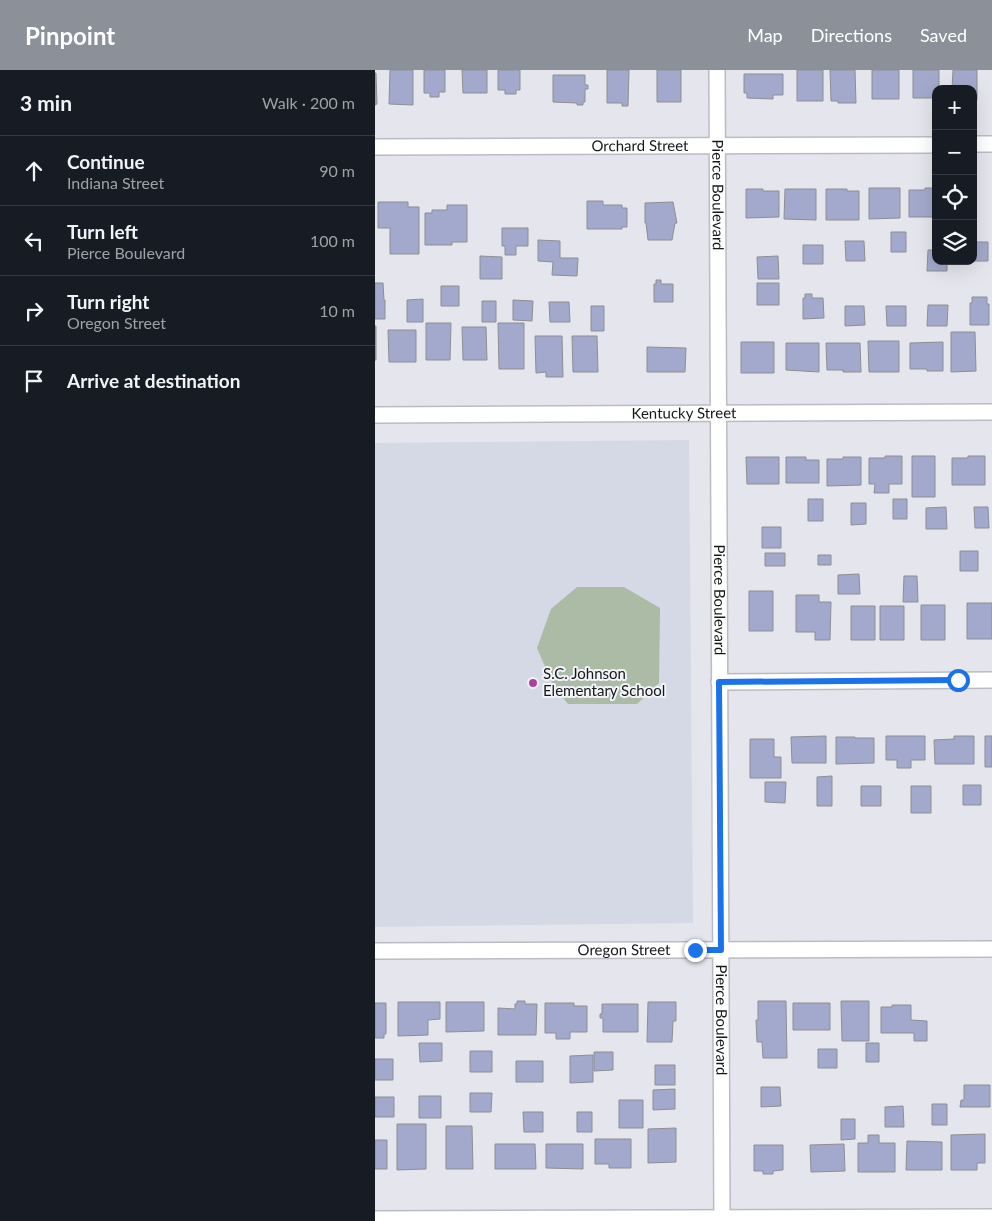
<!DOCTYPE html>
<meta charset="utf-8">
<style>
body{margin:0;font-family:Lato,sans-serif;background:#20242c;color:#f1f3f6}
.controls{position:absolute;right:15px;top:15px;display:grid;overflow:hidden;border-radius:10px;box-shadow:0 5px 20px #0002}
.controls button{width:45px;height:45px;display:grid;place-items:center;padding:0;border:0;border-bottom:1px solid #363941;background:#171b24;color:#f1f3f6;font:25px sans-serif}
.stop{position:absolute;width:15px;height:15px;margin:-11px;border:4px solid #1a73e8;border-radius:50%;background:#fff}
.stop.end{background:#1a73e8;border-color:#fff;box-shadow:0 1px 5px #0008}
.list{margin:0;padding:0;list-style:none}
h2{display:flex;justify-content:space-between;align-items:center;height:65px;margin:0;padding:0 20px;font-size:21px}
h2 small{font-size:16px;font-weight:400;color:#9ea1a6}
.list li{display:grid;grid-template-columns:32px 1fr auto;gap:15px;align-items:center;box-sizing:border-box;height:70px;padding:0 20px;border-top:1px solid #363941}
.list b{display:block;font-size:19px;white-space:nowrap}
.list p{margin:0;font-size:16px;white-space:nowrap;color:#9ea1a6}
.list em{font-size:16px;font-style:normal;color:#9ea1a6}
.icon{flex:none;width:28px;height:28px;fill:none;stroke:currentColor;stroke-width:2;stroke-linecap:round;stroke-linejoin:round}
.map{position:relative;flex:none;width:617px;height:1151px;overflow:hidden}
header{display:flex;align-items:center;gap:30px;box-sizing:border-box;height:70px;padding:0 25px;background:#8c9099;color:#fff}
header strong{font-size:24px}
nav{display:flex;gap:28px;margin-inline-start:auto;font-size:18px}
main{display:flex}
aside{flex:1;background:#171b24}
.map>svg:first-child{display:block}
.built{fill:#d5d8e5}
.green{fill:#abbba5}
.building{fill:#a2a9cc;stroke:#8d8e94}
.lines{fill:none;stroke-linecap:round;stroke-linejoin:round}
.minor-casing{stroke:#bbbcc2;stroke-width:18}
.minor{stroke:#fff;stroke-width:15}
.route{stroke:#1a73e8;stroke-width:6}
.poi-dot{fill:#ae41a0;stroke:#f2f4fa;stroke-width:2}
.labels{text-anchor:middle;stroke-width:4;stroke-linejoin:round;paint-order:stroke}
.street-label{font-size:15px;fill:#151618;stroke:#f2f4fa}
.poi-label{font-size:15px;fill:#151618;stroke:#f2f4fa;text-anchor:start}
</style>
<header>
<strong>Pinpoint</strong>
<nav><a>Map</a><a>Directions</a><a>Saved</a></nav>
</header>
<main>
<aside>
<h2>3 min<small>Walk · 200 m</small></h2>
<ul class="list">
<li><svg class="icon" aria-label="ahead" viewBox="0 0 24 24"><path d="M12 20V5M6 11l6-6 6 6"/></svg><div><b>Continue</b><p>Indiana Street</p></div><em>90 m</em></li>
<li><svg class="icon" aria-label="left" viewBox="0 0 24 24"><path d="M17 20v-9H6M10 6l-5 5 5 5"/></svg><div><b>Turn left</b><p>Pierce Boulevard</p></div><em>100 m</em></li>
<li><svg class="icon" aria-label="right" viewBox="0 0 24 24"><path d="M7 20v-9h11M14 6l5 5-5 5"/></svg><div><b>Turn right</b><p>Oregon Street</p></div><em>10 m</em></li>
<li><svg class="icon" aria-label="arrive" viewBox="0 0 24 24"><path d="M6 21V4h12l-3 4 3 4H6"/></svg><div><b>Arrive at destination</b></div></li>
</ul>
</aside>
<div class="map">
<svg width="617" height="1151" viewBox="0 0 617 1151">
<rect width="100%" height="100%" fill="#e5e6ed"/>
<path class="built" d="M 314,370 L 318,853 L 0,857 L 0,373 Z"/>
<path class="green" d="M 202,517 L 249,517 L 285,538 L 284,613 L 262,634 L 193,634 L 178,615 L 162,578 L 176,539 Z"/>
<path class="building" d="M 15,0 L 38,0 L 38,35 L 14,34 Z
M 49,0 L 70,0 L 70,22 L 64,22 L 64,27 L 55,27 L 55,23 L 49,23 Z
M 87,0 L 112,0 L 112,23 L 88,23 Z
M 123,0 L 145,0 L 145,20 L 141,20 L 141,24 L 130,24 L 130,20 L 123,20 Z
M 232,0 L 254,0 L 253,36 L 247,36 L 247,33 L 232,33 Z
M 282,0 L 306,0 L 306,32 L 282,32 Z
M 422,0 L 448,0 L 448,31 L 422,31 Z
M 455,0 L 480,0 L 481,33 L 463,33 L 463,31 L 456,31 Z
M 497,0 L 524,0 L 524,29 L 497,29 Z
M 538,0 L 564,0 L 564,19 L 561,19 L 561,28 L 538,28 Z
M 578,0 L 602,0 L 602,30 L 598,30 L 598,19 L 577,19 Z
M 0,3 L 1,3 L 2,34 L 0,35 Z
M 369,4 L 408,4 L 408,25 L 398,25 L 398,29 L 372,28 L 372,23 L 369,23 Z
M 178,5 L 210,5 L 210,15 L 213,15 L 213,19 L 210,19 L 210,32 L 208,32 L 208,35 L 202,35 L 202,33 L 178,32 Z
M 598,117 L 600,117 L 600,153 L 598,153 Z
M 494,118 L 525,118 L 525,148 L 494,149 Z
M 550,118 L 561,118 L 561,147 L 534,147 L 534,120 L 550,120 Z
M 371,119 L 388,119 L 388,121 L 404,121 L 404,147 L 371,148 Z
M 410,119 L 441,119 L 441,150 L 409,149 Z
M 451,119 L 472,119 L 472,121 L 484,121 L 484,150 L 451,150 Z
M 212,131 L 228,131 L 228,135 L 247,135 L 247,138 L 252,138 L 252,157 L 247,157 L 247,159 L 212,159 Z
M 3,132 L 33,132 L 33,137 L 44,137 L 44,184 L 15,184 L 15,158 L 3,158 Z
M 298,132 L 302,153 L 300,153 L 297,170 L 273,170 L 271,153 L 270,153 L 270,133 Z
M 72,135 L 92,135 L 92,172 L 77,172 L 77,175 L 50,175 L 50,143 L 57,143 L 57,140 L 72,140 Z
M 127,158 L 153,158 L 153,176 L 141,176 L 141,185 L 130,185 L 130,176 L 127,176 Z
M 516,162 L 531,162 L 531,182 L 516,182 Z
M 163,170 L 185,171 L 185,188 L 203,188 L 202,206 L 177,205 L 178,192 L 163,191 Z
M 470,171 L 489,171 L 490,191 L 471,191 Z
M 598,172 L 613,172 L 613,191 L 598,191 Z
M 428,175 L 448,175 L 448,194 L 428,194 Z
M 553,180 L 561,180 L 561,191 L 572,191 L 572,201 L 552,201 Z
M 105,186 L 127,187 L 127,209 L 105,209 Z
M 403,186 L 404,209 L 383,209 L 382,187 Z
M 281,210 L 286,210 L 286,214 L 298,214 L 298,232 L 279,232 L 279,214 L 281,214 Z
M 0,213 L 8,213 L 9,230 L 10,230 L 10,249 L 0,249 Z
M 382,213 L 404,213 L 404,235 L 382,235 Z
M 66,216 L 84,216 L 84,236 L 66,236 Z
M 430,224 L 437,224 L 437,228 L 448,228 L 449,248 L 428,249 L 428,228 L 430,228 Z
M 597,227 L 612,227 L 612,234 L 614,234 L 614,255 L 595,255 L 595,233 L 597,233 Z
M 48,229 L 48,252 L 32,252 L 32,230 Z
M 138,230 L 158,231 L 157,251 L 138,250 Z
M 107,231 L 121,231 L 121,252 L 107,252 Z
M 174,232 L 194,232 L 195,252 L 175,252 Z
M 553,235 L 573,235 L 572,256 L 552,256 Z
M 216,236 L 229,236 L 229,261 L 216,261 Z
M 470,236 L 489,236 L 490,255 L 470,256 Z
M 511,236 L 531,236 L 531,256 L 512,256 Z
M 51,253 L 76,253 L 75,290 L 51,290 Z
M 123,253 L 149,253 L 149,299 L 124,299 Z
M 0,256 L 1,256 L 1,290 L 0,290 Z
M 87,257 L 111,257 L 112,290 L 88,290 Z
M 13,260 L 41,260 L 41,292 L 14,292 Z
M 576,262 L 600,262 L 601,301 L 576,302 Z
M 160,266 L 187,266 L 188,307 L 171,307 L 171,302 L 161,303 Z
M 197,266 L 222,266 L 223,302 L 198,302 Z
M 493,271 L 524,271 L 524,302 L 494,302 Z
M 366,272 L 399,272 L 399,303 L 366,303 Z
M 568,272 L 568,301 L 552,301 L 552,299 L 535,299 L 535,273 Z
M 411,273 L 444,273 L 444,302 L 411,300 Z
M 451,273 L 485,273 L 486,302 L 468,302 L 468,300 L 452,300 Z
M 272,277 L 311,278 L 310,302 L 272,302 Z
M 510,386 L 527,386 L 527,414 L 514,414 L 514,423 L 499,423 L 500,414 L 494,414 L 494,388 L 510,388 Z
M 537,386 L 560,386 L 560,427 L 537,427 Z
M 593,386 L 610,386 L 610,415 L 577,415 L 577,388 L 593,388 Z
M 371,387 L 404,387 L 404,414 L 372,414 Z
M 411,387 L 431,387 L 431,390 L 444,390 L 444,413 L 411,413 Z
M 468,387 L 486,387 L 486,415 L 452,416 L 452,389 L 468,389 Z
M 433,429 L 448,429 L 448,451 L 433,451 Z
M 518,429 L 532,429 L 532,449 L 518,449 Z
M 476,433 L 491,433 L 491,454 L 476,455 Z
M 571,437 L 572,459 L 551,459 L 551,438 Z
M 599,437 L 613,437 L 614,458 L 600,458 Z
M 387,457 L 406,457 L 406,478 L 387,478 Z
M 585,481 L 603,481 L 603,501 L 585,501 Z
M 390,483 L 410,483 L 410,496 L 390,496 Z
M 443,485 L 456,485 L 456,495 L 443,495 Z
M 484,504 L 485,524 L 463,524 L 463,505 Z
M 529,506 L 542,506 L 543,532 L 528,532 Z
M 374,521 L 398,521 L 398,561 L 374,561 Z
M 421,525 L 444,525 L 444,532 L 456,532 L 455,570 L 440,570 L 440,562 L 421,562 Z
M 592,533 L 617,533 L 617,569 L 592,569 Z
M 546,535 L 570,535 L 570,570 L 546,570 Z
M 476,536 L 500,536 L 500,570 L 476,570 Z
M 505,536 L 529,536 L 529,570 L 505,570 Z
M 451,666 L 451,693 L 417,693 L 416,667 Z
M 511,666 L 550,666 L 550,690 L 536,690 L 536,698 L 522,698 L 522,690 L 511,690 Z
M 579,666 L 599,666 L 599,694 L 560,694 L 559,670 L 579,669 Z
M 610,666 L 617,666 L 617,697 L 610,697 Z
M 461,667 L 480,667 L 480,668 L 499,668 L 499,693 L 461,694 Z
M 375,669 L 399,669 L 399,687 L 406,687 L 406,708 L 375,708 Z
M 457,706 L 457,736 L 442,736 L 442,707 Z
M 390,712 L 411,712 L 410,733 L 390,732 Z
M 588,715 L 606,715 L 606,735 L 588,735 Z
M 486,716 L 506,716 L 506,736 L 486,736 Z
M 536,716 L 556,716 L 556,743 L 536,743 Z
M 142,931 L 150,931 L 150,934 L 162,934 L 161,965 L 123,965 L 123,938 L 140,939 L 140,934 L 142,934 Z
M 383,931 L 411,931 L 412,988 L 388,988 L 387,972 L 382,972 L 381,950 L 383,950 Z
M 466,931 L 494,931 L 494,971 L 467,971 Z
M 23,932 L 65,932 L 65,949 L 53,950 L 53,965 L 23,966 Z
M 71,932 L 109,932 L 109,961 L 71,962 Z
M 273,932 L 301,932 L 301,951 L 298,951 L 297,972 L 272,972 Z
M 0,933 L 11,933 L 11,964 L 9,964 L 9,968 L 0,968 Z
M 170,933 L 199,933 L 199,936 L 212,936 L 212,962 L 195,962 L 195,969 L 181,969 L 181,963 L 170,963 Z
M 418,933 L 455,933 L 455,960 L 418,960 Z
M 227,934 L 263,934 L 263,962 L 228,962 L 228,948 L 225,948 L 225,944 L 227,944 Z
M 517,935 L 536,935 L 536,950 L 552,951 L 552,971 L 539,971 L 539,963 L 506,963 L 506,937 L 517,937 Z
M 44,973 L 67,973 L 67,991 L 45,992 Z
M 491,973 L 504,973 L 504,992 L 491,992 Z
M 443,979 L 462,979 L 462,998 L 443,998 Z
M 95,981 L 117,981 L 117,1002 L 95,1002 Z
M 219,982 L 238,982 L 238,1000 L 219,1001 Z
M 218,985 L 218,1012 L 195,1013 L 195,986 Z
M 0,989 L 18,989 L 18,1010 L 0,1010 Z
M 141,991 L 168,991 L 168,1012 L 141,1012 Z
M 280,995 L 300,995 L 300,1015 L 280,1015 Z
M 589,1015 L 615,1015 L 615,1037 L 585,1037 L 586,1030 L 589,1030 Z
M 386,1017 L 405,1017 L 406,1036 L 386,1037 Z
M 300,1019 L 300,1039 L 278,1040 L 278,1020 Z
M 95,1023 L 117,1023 L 116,1042 L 95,1042 Z
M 44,1026 L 66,1026 L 66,1048 L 44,1048 Z
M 0,1027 L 19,1027 L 19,1047 L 0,1047 Z
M 244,1030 L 268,1030 L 268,1058 L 244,1058 Z
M 557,1034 L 572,1034 L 572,1055 L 557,1055 Z
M 528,1036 L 529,1057 L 510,1057 L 510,1037 Z
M 148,1042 L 168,1042 L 168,1062 L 149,1062 Z
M 202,1042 L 217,1042 L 217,1062 L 202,1062 Z
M 466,1049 L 480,1049 L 480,1069 L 466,1070 Z
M 22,1054 L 51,1054 L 51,1099 L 22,1100 Z
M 71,1056 L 97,1056 L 98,1099 L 71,1099 Z
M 301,1058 L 301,1092 L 273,1093 L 273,1059 Z
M 610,1064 L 610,1093 L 602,1093 L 602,1100 L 576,1100 L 576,1065 Z
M 493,1065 L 504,1065 L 504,1073 L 520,1073 L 520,1102 L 483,1102 L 483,1073 L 493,1073 Z
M 220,1069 L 256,1069 L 256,1098 L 234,1098 L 234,1094 L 220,1094 Z
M 0,1070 L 12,1070 L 12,1099 L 0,1099 Z
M 532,1071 L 567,1072 L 567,1100 L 531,1100 Z
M 120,1074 L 160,1074 L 161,1099 L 120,1099 Z
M 171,1074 L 208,1074 L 208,1099 L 171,1098 Z
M 469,1074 L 470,1101 L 436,1102 L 435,1075 Z
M 379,1075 L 408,1075 L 408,1100 L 398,1101 L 398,1104 L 388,1104 L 388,1101 L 379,1101 Z"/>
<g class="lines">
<defs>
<g id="minor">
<path id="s1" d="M 342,0 L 347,1151"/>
<path d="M 598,74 L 617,74"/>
<path id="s2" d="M 0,77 L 561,75"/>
<path id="s3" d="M 0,345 L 617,342"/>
<path d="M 344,612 L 617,610"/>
<path id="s4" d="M 0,881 L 617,879"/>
<path d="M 0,1149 L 617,1147"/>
</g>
</defs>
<use href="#minor" class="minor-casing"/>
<use href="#minor" class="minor"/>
</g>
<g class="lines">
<path class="route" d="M 320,880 L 346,880 L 344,612 L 583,610"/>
</g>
<circle class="poi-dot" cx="158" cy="613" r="5"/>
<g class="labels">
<g class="street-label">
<text dy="5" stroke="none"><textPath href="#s2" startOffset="265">Orchard Street</textPath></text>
<text dy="5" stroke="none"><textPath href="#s1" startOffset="125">Pierce Boulevard</textPath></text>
<text dy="5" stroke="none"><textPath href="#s3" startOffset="309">Kentucky Street</textPath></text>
<text dy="5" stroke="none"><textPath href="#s1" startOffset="530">Pierce Boulevard</textPath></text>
<text dy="5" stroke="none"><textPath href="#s4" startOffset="249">Oregon Street</textPath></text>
<text dy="5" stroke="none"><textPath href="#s1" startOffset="950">Pierce Boulevard</textPath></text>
</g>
<g class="poi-label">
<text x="168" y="609">S.C. Johnson<tspan x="168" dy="17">Elementary School</tspan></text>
</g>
</g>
</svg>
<div class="controls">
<button>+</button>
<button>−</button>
<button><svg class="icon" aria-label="locate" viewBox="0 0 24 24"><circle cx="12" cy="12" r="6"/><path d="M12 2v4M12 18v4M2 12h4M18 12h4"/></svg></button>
<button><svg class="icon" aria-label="layers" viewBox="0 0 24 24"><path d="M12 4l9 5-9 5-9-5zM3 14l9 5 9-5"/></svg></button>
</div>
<div class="stop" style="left:583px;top:610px"></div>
<div class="stop end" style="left:320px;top:880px"></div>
</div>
</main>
